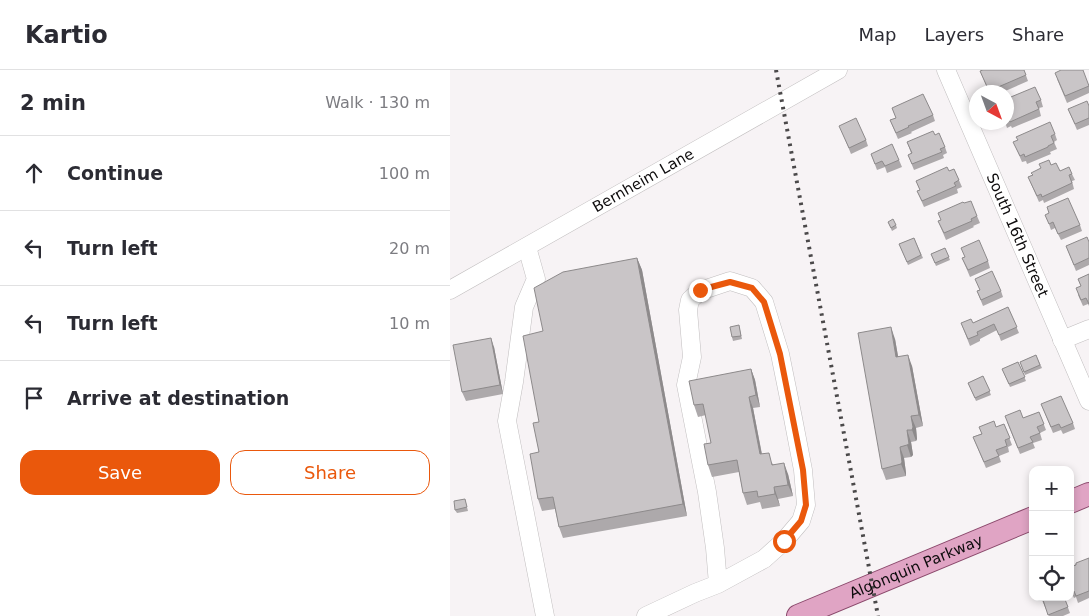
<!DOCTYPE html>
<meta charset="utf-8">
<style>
body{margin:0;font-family:"DejaVu Sans",sans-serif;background:#f7f7f7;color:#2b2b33}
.controls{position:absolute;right:15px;bottom:15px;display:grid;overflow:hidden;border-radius:10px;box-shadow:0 2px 8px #0003}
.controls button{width:45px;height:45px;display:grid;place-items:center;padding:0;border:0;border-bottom:1px solid #e1e1e2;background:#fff;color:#2b2b33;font:25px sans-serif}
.compass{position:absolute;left:519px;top:15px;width:45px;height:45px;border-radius:50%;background:#fff;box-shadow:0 2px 8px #0003;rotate:139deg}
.stop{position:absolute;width:15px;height:15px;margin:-11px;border:4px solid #ea580c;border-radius:50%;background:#fff}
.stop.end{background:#ea580c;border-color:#fff;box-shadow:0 1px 5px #0008}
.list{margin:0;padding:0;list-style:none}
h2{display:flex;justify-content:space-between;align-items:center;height:65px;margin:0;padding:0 20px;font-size:21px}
h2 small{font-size:16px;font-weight:400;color:#7c7c81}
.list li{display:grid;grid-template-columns:32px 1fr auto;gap:15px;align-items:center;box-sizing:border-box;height:75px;padding:0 20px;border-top:1px solid #e1e1e2}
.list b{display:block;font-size:19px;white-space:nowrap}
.list em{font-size:16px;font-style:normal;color:#7c7c81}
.actions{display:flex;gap:10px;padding:15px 20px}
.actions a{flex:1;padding:11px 0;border:1px solid #ea580c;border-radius:15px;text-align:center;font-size:18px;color:#ea580c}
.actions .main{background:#ea580c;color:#fff}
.icon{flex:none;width:28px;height:28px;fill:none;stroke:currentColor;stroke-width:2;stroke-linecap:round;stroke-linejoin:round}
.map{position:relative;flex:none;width:639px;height:546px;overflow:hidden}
header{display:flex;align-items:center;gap:30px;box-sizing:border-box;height:70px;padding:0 25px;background:#fff;border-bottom:1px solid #e1e1e2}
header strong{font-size:24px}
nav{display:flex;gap:28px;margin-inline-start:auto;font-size:18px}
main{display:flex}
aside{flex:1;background:#fff}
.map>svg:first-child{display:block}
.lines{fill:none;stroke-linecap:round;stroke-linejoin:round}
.minor-casing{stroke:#c1bebf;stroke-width:19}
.major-casing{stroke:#8a486b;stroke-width:24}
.minor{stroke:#fff;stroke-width:18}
.major{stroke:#e0a4c4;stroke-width:22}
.rail{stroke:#4b494a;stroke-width:4;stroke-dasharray:2.5 5;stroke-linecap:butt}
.wall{fill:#ada9ab}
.shaded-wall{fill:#8d8a8b}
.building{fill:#c9c5c7;stroke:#8d8a8b}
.route{stroke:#ea580c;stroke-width:6}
.labels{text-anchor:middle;stroke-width:4;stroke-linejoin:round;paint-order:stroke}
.street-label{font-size:15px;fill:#0e0c0d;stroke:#fff}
</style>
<header>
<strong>Kartio</strong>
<nav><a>Map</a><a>Layers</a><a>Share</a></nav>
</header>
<main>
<aside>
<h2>2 min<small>Walk · 130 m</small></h2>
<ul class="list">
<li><svg class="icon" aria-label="ahead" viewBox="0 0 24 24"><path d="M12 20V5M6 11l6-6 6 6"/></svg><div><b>Continue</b></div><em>100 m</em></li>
<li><svg class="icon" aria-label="left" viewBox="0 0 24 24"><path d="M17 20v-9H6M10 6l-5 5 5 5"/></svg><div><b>Turn left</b></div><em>20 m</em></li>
<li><svg class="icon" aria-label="left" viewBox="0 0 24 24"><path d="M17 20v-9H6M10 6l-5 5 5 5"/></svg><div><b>Turn left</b></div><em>10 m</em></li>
<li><svg class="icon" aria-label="arrive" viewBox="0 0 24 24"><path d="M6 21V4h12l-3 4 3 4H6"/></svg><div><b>Arrive at destination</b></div></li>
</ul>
<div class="actions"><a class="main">Save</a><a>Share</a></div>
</aside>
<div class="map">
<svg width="639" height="546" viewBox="0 0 639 546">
<rect width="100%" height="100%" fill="#f7f3f5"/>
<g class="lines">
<defs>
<g id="minor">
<path id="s1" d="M 496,0 L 639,331"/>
<path d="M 77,177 L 86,209 L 74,237 L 64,312 L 57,351 L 95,546"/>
<path id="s2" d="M 0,220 L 388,0"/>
<path d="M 612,270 L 639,259"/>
<path d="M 196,546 L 245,523 L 268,514 L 265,478 L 257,422 L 236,315 L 242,287 L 238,240 L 240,230 L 250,221 L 280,211 L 302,218 L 314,232 L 330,284 L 343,348 L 353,400 L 356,435 L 351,451 L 334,471 L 314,489 L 268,514"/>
</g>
<g id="major">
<path d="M 620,432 L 639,424"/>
<path id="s3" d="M 348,546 L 583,448"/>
</g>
</defs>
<use href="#minor" class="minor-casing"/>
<use href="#major" class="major-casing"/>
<use href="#minor" class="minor"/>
<use href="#major" class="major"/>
<path class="rail" d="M 326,0 L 428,546"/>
</g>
<path class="wall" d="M 574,0 L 578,11 L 553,22 L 539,22 L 530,1 Z
M 607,9 L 639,15 L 639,23 L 617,33 Z
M 556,29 L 591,30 L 593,37 L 589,38 L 591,46 L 562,58 L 561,56 L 557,58 L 555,52 L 556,52 Z
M 639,36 L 639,55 L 627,60 L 618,39 Z
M 442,38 L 483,45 L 485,51 L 461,62 L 462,63 L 448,69 L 440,50 L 446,48 Z
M 392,62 L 416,70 L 418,76 L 401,84 Z
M 605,64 L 607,70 L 604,72 L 607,79 L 600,82 L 601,84 L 577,94 L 576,91 L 572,92 L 566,78 Z
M 485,65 L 495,77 L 497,83 L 493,85 L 494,88 L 464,100 L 458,85 L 461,83 L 457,72 Z
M 421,84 L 449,90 L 452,97 L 437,103 L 435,97 L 427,100 Z
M 601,95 L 610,101 L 622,104 L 625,110 L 622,111 L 624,119 L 594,133 L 593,130 L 589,132 L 578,107 Z
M 504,99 L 512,117 L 507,119 L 508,123 L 474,137 L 467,121 L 470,120 L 466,111 L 499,101 Z
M 514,133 L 527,146 L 530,153 L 523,156 L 524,157 L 496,170 L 488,151 L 491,150 Z
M 598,151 L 630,155 L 632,161 L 611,170 L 605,158 L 601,160 Z
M 438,152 L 446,155 L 447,158 L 442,161 Z
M 464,168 L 473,188 L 458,195 L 449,174 Z
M 639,172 L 639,195 L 626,201 L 616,176 Z
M 495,178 L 500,190 L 486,196 L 481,184 Z
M 187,188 L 192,200 L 237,446 L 113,468 L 109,457 L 105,439 L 92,441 L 88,429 L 89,352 L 93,261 Z
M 512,188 L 538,191 L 540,198 L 520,207 Z
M 639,204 L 639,236 L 638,234 L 633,236 L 628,225 L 631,216 L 628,209 Z
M 529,220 L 551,221 L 553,227 L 533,236 L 527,221 Z
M 558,237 L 569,263 L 551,271 L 547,260 L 530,269 L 530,271 L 520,276 L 511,253 L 523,253 Z
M 289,255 L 292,269 L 283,271 L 282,267 Z
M 445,269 L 448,286 L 462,296 L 473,356 L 466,358 L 467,369 L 466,371 L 461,372 L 463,385 L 461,387 L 454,388 L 456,403 L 456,406 L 436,410 L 432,399 Z
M 44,277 L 53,324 L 16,331 L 12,322 Z
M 586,285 L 592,298 L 575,305 L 570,292 Z
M 568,292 L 576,311 L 560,317 L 552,299 Z
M 301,299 L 305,310 L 310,337 L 303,338 L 312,384 L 324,395 L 338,404 L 343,426 L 328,429 L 330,436 L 312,439 L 310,432 L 297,435 L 293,423 L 289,402 L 262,407 L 258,395 L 261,373 L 256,345 L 248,347 L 244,335 Z
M 533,306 L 541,325 L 526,331 L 518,313 Z
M 591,334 L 623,353 L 625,359 L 613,364 L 611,360 L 603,363 Z
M 589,342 L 596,360 L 590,363 L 592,370 L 583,373 L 585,378 L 570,384 L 557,352 L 573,348 Z
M 554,354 L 562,375 L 558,377 L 559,382 L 549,386 L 551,392 L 536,398 L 523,367 Z
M 15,429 L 18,441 L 7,443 L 5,440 Z
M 639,488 L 639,528 L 628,533 L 626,527 L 624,528 L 620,520 L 620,497 Z
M 589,527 L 614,527 L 620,543 L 613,546 L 599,546 L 591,528 L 589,529 Z"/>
<path class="shaded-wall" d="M 187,188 L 192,200 L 237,446 L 233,434 Z
M 441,257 L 445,269 L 450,298 L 446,287 Z
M 41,268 L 44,277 L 53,324 L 50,315 Z
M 458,285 L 462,296 L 473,356 L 469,345 Z
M 301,299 L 305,310 L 310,337 L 306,325 Z
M 299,327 L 303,338 L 314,396 L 310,384 Z
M 461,346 L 466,358 L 467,369 L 466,371 L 462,360 Z
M 457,360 L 461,372 L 463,385 L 461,387 L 457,375 Z
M 450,377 L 454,388 L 456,403 L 456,406 L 451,394 Z
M 334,393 L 338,404 L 343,426 L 338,415 Z
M 324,417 L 328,429 L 330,436 L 325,424 Z"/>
<path class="building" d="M 533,0 L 574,0 L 576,5 L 539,21 L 530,1 Z
M 611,0 L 633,0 L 639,16 L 615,26 L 605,3 Z
M 585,17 L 591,30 L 586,32 L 589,39 L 560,52 L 559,50 L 556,51 L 556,29 Z
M 473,24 L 483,45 L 458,56 L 459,57 L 446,63 L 440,50 L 446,48 L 442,38 Z
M 637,31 L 639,36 L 639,48 L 625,54 L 618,39 Z
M 406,48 L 416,70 L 399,78 L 389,56 Z
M 600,52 L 605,64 L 601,66 L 604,73 L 598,76 L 598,77 L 575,87 L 574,84 L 570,86 L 563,72 L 568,70 L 566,67 Z
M 483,61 L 485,65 L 489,63 L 495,77 L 490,79 L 492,82 L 462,94 L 458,85 L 462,83 L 457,72 Z
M 442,74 L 449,90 L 435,96 L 432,91 L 425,94 L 421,84 Z
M 599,90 L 601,95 L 606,93 L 610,101 L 619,97 L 622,104 L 619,105 L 622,113 L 592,127 L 591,124 L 587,126 L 578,107 L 583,105 L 581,103 L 591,98 L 589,94 Z
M 497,97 L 499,101 L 504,99 L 509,110 L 504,113 L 506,116 L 472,131 L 467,121 L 470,120 L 466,111 Z
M 618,128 L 630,155 L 608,164 L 603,152 L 599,154 L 595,145 L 599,143 L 597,137 Z
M 521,131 L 527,146 L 521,149 L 522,151 L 494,163 L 488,151 L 491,150 L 488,143 L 513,132 L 514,133 Z
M 443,149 L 446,155 L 441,158 L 438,152 Z
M 637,167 L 639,172 L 639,188 L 624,195 L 616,176 Z
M 464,168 L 471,185 L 457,192 L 449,174 Z
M 529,170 L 538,191 L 518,200 L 512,188 L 515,187 L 511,178 Z
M 495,178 L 499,187 L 485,193 L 481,184 Z
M 187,188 L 233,434 L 109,457 L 103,427 L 88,429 L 80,384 L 89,382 L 83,353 L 89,352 L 73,266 L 93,261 L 84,218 L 113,202 Z
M 542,201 L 551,221 L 531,230 L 527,221 L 530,220 L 525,209 Z
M 639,204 L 639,234 L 636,228 L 631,230 L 626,218 L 631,216 L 628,209 Z
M 558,237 L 567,257 L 549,265 L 544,254 L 527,262 L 528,265 L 518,269 L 511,253 L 521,249 L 523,253 Z
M 289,255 L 291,266 L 282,267 L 280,257 Z
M 441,257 L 446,287 L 458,285 L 469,345 L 461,346 L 463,357 L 462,360 L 457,360 L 459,374 L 457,375 L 450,377 L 452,392 L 451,394 L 432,399 L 408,263 Z
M 41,268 L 50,315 L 12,322 L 3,275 Z
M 586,285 L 590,295 L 574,302 L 570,292 Z
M 568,292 L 575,307 L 559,314 L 552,299 Z
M 301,299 L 306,325 L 299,327 L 310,384 L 319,383 L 322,395 L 334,393 L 338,415 L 324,417 L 325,424 L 308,427 L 307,421 L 293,423 L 287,390 L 258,395 L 254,374 L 261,373 L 253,334 L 244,335 L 239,311 Z
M 533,306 L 540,321 L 525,328 L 518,313 Z
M 611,326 L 623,353 L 611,358 L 609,354 L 601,357 L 591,334 Z
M 570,340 L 573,348 L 589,342 L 594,354 L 587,357 L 590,363 L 580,367 L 583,372 L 568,378 L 555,346 Z
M 544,351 L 546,357 L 554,354 L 560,368 L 555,370 L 557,376 L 546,380 L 549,386 L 534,392 L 523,367 L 532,364 L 529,357 Z
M 15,429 L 17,437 L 5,440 L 4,431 Z
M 639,488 L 639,521 L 626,526 L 624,521 L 622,522 L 620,519 L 620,497 L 626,495 L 626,493 Z
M 592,527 L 614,527 L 618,537 L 598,545 Z"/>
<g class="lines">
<path class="route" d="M 250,220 L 280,212 L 302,218 L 314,232 L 330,284 L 353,400 L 356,435 L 351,451 L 334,471"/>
</g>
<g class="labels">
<g class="street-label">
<text dy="5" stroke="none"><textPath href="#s2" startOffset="222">Bernheim Lane</textPath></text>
<text dy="5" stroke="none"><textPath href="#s1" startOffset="180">South 16th Street</textPath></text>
<text dy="5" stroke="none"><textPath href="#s3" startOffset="128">Algonquin Parkway</textPath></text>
</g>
</g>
</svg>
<div class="controls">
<button>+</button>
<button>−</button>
<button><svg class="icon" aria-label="locate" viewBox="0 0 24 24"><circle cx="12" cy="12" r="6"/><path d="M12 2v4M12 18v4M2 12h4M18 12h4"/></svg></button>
</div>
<svg class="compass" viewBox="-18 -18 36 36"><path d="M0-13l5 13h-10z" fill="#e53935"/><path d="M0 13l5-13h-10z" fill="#7c7c81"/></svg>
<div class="stop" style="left:334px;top:471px"></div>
<div class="stop end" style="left:250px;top:220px"></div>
</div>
</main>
